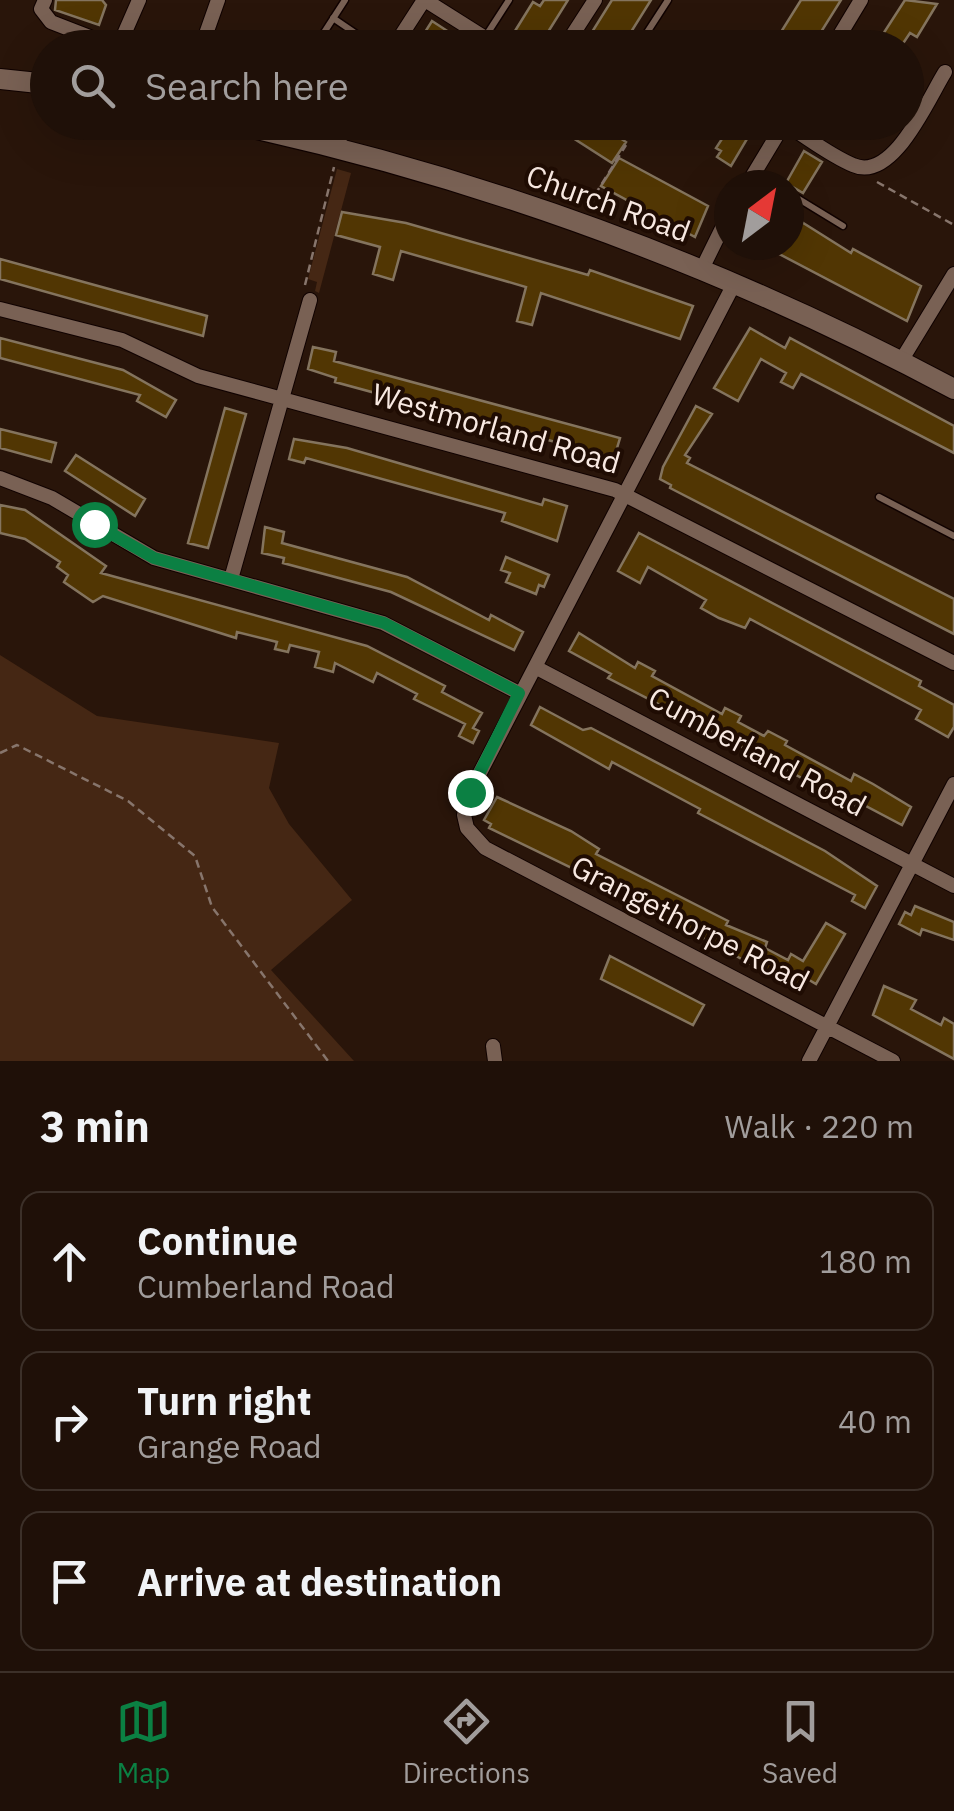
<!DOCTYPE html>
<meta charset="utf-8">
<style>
body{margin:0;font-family:"IBM Plex Sans",sans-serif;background:#2c1e16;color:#f1f3f6}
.compass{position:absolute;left:714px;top:170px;width:90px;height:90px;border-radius:50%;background:#1f1008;box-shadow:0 10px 40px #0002;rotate:32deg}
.stop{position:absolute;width:30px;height:30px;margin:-22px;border:8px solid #0b8043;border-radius:50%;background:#fff}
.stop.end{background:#0b8043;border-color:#fff;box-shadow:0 2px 10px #0008}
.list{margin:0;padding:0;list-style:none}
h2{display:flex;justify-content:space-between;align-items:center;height:130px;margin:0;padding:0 40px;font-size:42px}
h2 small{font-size:32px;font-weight:400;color:#a19d9c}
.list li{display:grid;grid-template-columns:65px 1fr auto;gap:30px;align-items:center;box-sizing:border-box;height:140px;margin:0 20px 20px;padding:0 20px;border:2px solid #3c3029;border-radius:20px}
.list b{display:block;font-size:38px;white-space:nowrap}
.list p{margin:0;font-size:32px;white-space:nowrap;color:#a19d9c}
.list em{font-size:32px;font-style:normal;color:#a19d9c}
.icon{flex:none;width:55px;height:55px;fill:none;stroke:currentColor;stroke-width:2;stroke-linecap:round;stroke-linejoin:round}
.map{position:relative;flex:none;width:954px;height:1061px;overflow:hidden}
.search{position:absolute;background:#1f1008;box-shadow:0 10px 40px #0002;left:30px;right:30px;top:30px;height:110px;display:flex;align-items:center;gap:25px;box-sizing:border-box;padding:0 35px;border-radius:55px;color:#a19d9c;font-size:38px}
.sheet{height:610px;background:#1f1008}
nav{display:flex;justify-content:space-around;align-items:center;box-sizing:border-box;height:140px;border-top:2px solid #3c3029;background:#1f1008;font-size:28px;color:#a19d9c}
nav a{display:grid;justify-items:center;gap:5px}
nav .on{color:#0b8043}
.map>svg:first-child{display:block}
.green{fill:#452714}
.building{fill:#513603;stroke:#84745e;stroke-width:2.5}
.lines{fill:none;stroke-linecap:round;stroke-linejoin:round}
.lane-casing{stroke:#100200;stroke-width:9}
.street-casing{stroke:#100200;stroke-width:16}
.secondary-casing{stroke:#100200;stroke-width:22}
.path{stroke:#87756c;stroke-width:2.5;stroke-dasharray:8 5;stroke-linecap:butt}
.lane{stroke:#796154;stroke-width:6}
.street{stroke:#796154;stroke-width:14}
.secondary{stroke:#796154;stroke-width:20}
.route{stroke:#0b8043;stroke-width:12}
.labels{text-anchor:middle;stroke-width:8;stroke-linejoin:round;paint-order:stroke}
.street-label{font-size:30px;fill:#f8e9e2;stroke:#1f0c03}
</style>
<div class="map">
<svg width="954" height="1061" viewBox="0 0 954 1061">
<rect width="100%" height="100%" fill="#29150a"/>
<path class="green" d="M 337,169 L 351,173 L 319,293 L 315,291 L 317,282 L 308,279 Z
M 0,655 L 97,716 L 279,743 L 269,788 L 289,824 L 352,900 L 271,970 L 354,1061 L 0,1061 Z"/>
<path class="building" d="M 56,0 L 102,0 L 106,5 L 99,25 L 55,10 Z
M 544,0 L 568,0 L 538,48 L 530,48 L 518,40 L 521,35 L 515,31 L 533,2 L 540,6 Z
M 612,0 L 651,0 L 621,48 L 582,48 Z
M 801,0 L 841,0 L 811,48 L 771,48 Z
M 905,0 L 937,4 L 917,37 L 910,33 L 900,48 L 874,48 Z
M 432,21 L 452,34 L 449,38 L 464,48 L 415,48 Z
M 548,122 L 596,122 L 626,142 L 612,163 Z
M 733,122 L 757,122 L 731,166 L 717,157 L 721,151 L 716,148 Z
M 804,151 L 822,162 L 803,193 L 786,183 Z
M 619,158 L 708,206 L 695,237 L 601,186 Z
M 342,212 L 406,223 L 588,275 L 590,270 L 693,306 L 680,339 L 541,293 L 532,325 L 517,321 L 526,287 L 401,251 L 393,280 L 373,274 L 380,247 L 336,235 Z
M 789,221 L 797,226 L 800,221 L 851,253 L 853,249 L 921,286 L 907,321 L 762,245 L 789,245 Z
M 0,259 L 207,316 L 203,336 L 0,279 Z
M 750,328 L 785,348 L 790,338 L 954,426 L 954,453 L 801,374 L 793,388 L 781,382 L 786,373 L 761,359 L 738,401 L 714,388 Z
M 0,338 L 123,370 L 176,400 L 166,417 L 137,401 L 140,395 L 0,358 Z
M 313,347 L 336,352 L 334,361 L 620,438 L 614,458 L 335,382 L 336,378 L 308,369 Z
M 696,406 L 712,414 L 685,455 L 690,458 L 687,463 L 954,599 L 954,634 L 670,488 L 671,485 L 660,479 L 663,467 Z
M 225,408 L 246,414 L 208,548 L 188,543 Z
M 0,429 L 56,443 L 51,462 L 0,448 Z
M 294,439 L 347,448 L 542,505 L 544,499 L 567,506 L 557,541 L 502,521 L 505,513 L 306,458 L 304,463 L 289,459 Z
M 76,455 L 145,499 L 135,516 L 65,471 Z
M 0,505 L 25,510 L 106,566 L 101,573 L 367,646 L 445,686 L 442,692 L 482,713 L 473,728 L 479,731 L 473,743 L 459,736 L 465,724 L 414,699 L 417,694 L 377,673 L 373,682 L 335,663 L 333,672 L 315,667 L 319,652 L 290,645 L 288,652 L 275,649 L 277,642 L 237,632 L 236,638 L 103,596 L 93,602 L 64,582 L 68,575 L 57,567 L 60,562 L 25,539 L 0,533 Z
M 265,527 L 284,532 L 282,543 L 407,577 L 489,620 L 491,615 L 523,632 L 514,650 L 391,592 L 283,563 L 284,558 L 262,553 Z
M 639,533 L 921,681 L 919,686 L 954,705 L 954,727 L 948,737 L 916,719 L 921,710 L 750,619 L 745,628 L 719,618 L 701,608 L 706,600 L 648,567 L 640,583 L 618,571 Z
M 506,557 L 549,575 L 544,587 L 539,585 L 536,594 L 506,582 L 510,573 L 501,570 Z
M 579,633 L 635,668 L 638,662 L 655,671 L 652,676 L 722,714 L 725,708 L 741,716 L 738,722 L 764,736 L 768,731 L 787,741 L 785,745 L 851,781 L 854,774 L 873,784 L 911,807 L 902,825 L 860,803 L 858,807 L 608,678 L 611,674 L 569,651 Z
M 540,707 L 583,730 L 591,728 L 825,851 L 877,886 L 865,908 L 852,901 L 855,895 L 698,813 L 700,809 L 612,762 L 609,769 L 531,725 Z
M 497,797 L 571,831 L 599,849 L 596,854 L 728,921 L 726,925 L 767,942 L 765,948 L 788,960 L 791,954 L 803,961 L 826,923 L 845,934 L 816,984 L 804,977 L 796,989 L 607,885 L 489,828 L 491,824 L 484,820 Z
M 915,906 L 954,922 L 954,940 L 922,929 L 920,935 L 899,924 L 905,912 L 911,915 Z
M 610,956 L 704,1005 L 693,1025 L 601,979 Z
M 884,986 L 916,1000 L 911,1009 L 941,1025 L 944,1018 L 954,1024 L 954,1059 L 873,1015 Z"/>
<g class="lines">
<defs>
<path id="lane" d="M 333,18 L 377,48
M 314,48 L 345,0
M 478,48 L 509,0
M 637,48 L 668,0
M 755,173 L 775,185
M 789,193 L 843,226
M 879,497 L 954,536"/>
<path id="street" d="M 45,0 L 41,9 L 51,22 L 118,48
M 425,0 L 501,48
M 118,48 L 139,0
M 201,48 L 218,0
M 393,48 L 424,0
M 564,48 L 595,0
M 832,48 L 861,0
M 622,122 L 635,131
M 785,124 C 807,137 829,155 853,165 C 893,183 928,99 945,72
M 337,150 L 344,122
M 747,185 L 785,122
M 701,271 L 729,214
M 734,284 L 470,792 L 464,815 L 467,828 L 485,848 L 893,1061
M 0,309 L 122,340 L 198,376 L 615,490 L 954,663
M 901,361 L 954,274
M 0,478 L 52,498 L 154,558 L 383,623 L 519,693
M 231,579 L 310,300
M 535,667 L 954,886
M 493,1046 L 495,1061
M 809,1061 L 954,784"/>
<path id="secondary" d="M 0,79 L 48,84
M 225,122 C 478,176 725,267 954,389"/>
</defs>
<use href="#lane" class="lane-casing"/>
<use href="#street" class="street-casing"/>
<use href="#secondary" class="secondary-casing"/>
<path class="path" d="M 877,182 L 954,225
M 588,206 L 626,145
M 305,285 L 334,167
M 0,753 L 17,745 L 128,801 L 195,856 L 212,907 L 328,1061"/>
<use href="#lane" class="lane"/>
<use href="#street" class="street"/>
<use href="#secondary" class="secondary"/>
</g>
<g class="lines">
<path class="route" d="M 94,524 L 154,558 L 384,623 L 519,693 L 470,792"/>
</g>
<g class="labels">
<g class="street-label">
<text transform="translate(608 204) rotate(20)" y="10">Church Road</text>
<text transform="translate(496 429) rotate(16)" y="10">Westmorland Road</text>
<text transform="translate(757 752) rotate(28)" y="10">Cumberland Road</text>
<text transform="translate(690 924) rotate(27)" y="10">Grangethorpe Road</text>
</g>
</g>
</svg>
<svg class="compass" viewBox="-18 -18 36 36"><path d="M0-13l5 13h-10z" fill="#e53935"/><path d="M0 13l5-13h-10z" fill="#a19d9c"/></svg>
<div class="stop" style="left:94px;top:524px"></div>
<div class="stop end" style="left:470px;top:792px"></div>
<div class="search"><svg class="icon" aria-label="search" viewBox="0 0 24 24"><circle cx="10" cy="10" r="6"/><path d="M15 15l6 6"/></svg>Search here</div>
</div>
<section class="sheet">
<h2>3 min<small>Walk · 220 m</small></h2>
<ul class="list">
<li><svg class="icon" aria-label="ahead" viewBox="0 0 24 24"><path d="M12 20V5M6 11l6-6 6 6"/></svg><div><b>Continue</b><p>Cumberland Road</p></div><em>180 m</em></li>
<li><svg class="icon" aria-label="right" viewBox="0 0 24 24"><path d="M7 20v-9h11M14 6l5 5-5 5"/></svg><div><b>Turn right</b><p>Grange Road</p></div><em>40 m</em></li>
<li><svg class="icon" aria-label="arrive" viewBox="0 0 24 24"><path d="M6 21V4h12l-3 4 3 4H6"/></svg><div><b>Arrive at destination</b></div></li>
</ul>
</section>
<nav>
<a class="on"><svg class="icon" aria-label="map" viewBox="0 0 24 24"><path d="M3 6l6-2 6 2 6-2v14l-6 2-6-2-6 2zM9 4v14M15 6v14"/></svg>Map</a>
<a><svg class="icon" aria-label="directions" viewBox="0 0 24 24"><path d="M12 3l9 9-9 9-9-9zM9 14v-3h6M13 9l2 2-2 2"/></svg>Directions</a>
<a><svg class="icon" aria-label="saved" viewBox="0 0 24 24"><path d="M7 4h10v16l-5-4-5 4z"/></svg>Saved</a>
</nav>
